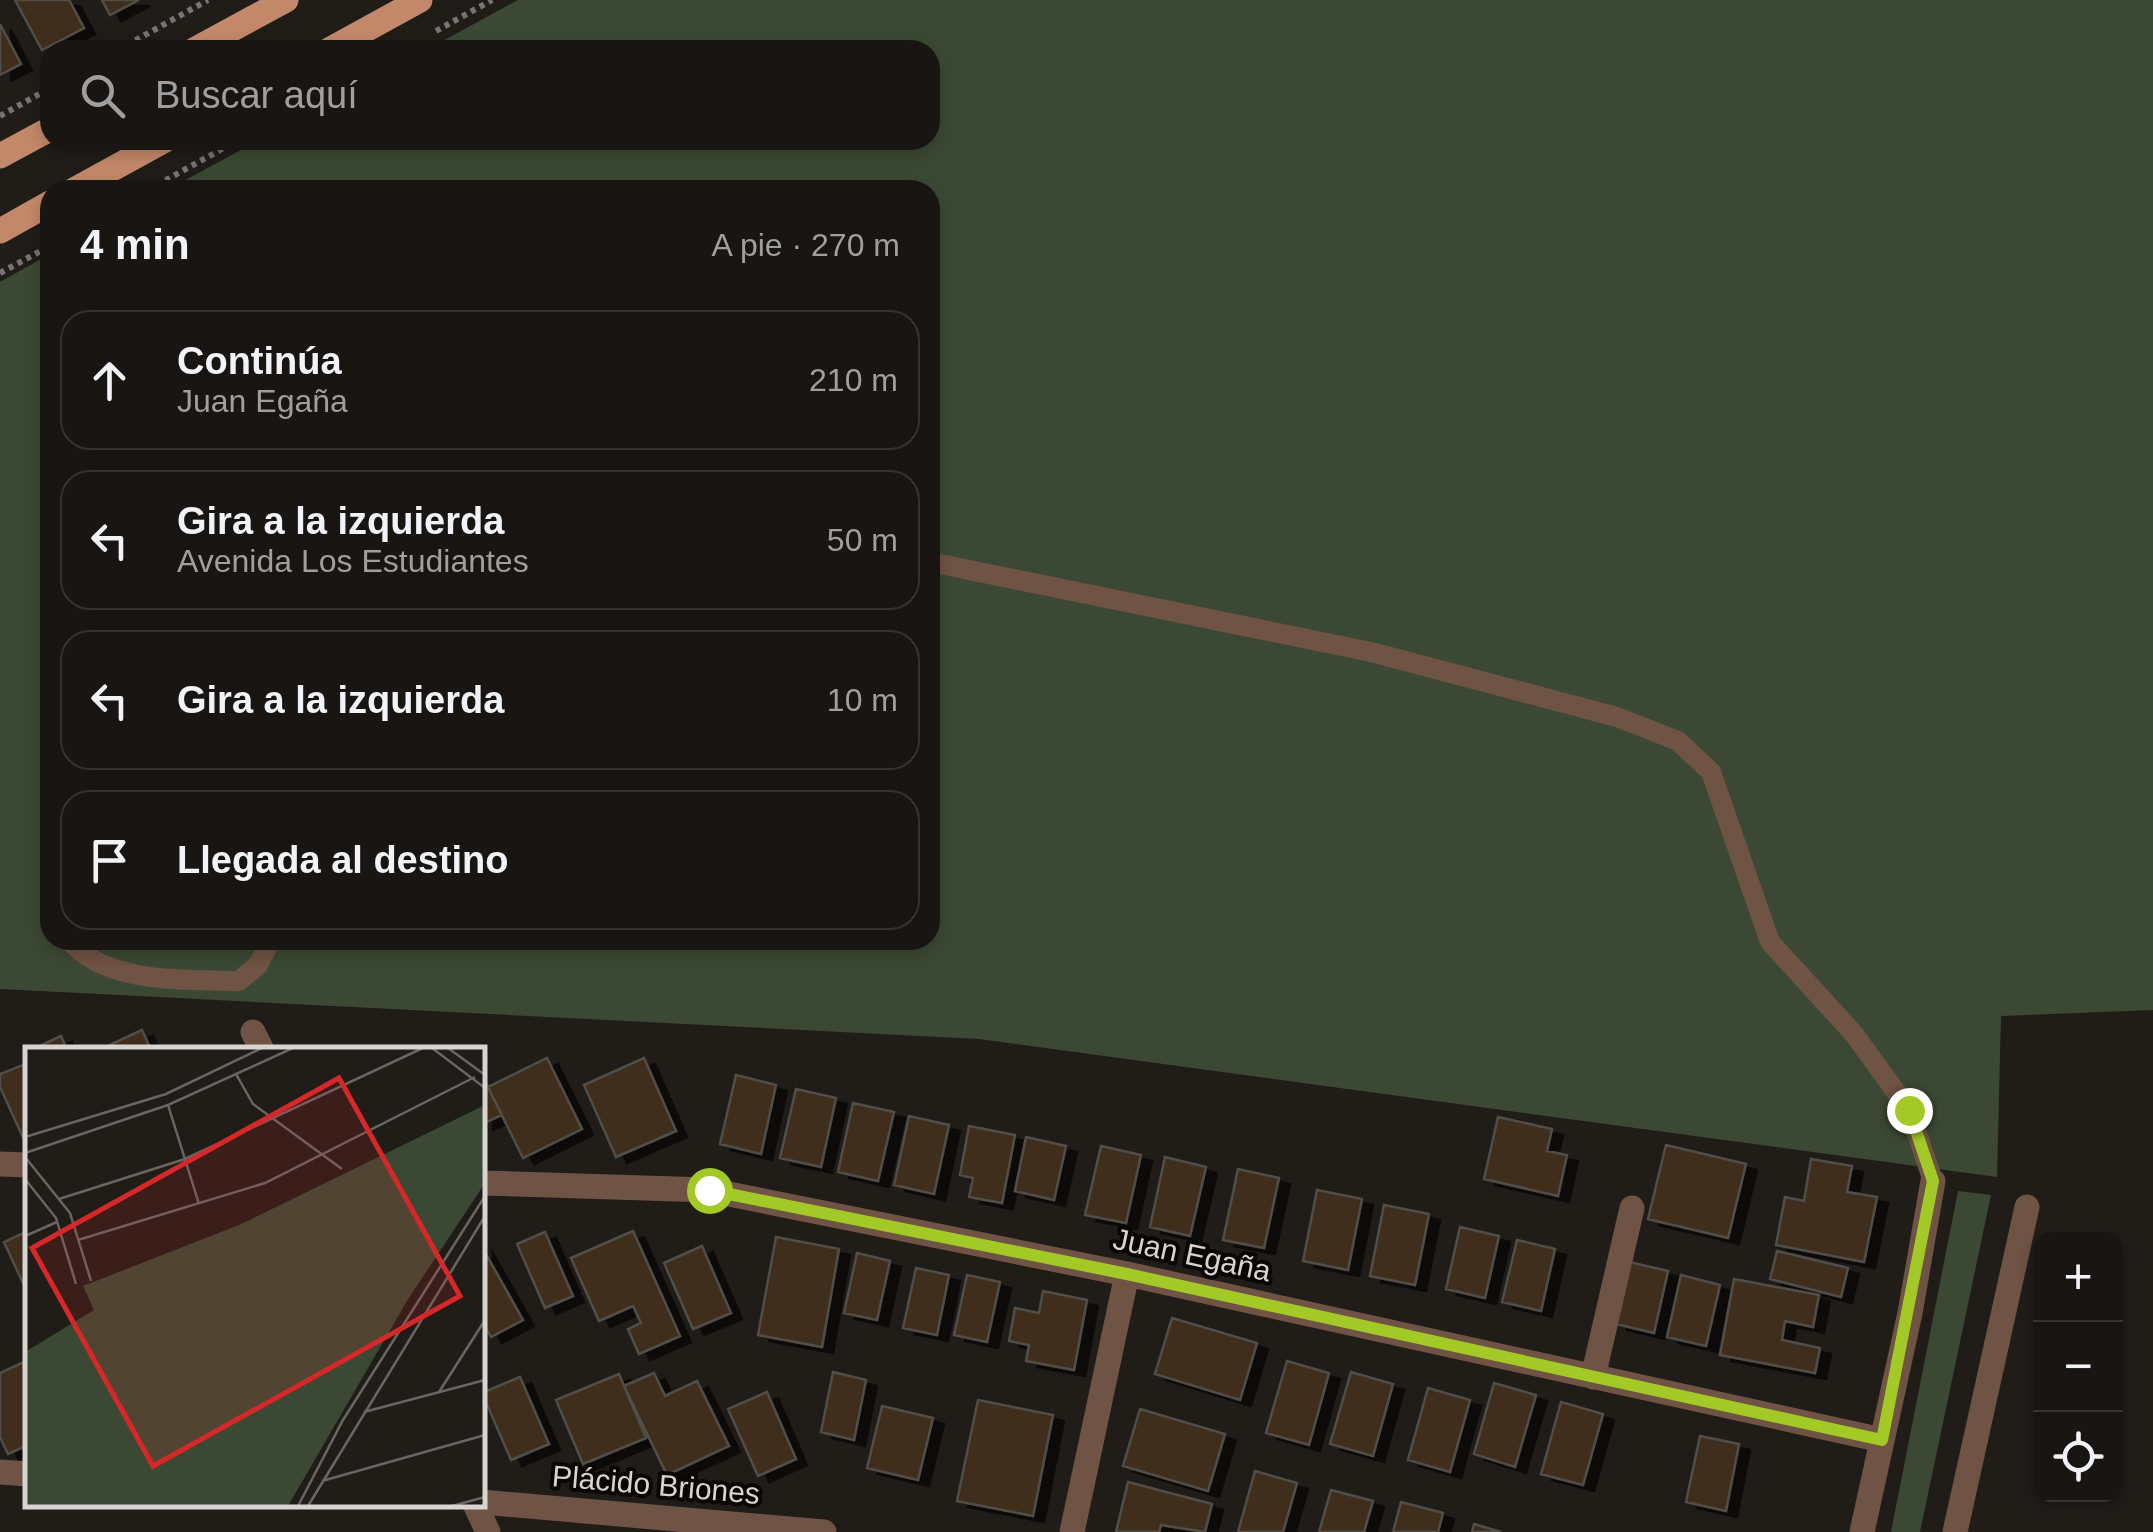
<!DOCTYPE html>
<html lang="es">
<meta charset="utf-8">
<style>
body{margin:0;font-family:Arial,sans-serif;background:#211e1b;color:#f1f3f6}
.controls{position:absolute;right:30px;bottom:30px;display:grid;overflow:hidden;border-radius:20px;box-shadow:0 5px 15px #0003}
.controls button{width:90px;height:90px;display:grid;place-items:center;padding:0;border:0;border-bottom:2px solid #363432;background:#181512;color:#f1f3f6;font:50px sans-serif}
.stop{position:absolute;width:30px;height:30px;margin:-22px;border:8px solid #a3c926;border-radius:50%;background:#fff}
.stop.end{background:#a3c926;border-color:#fff;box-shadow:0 2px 10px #0008}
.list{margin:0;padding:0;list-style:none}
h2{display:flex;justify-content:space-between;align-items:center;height:130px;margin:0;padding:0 40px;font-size:42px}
h2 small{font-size:32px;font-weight:400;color:#9f9f9f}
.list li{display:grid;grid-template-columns:65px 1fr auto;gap:30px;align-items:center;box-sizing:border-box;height:140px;margin:0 20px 20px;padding:0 20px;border:2px solid #363432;border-radius:30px}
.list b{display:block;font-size:38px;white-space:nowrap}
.list p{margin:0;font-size:32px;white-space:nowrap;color:#9f9f9f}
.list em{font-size:32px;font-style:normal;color:#9f9f9f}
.icon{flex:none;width:55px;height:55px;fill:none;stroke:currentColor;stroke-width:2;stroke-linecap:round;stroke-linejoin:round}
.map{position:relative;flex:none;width:2153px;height:1532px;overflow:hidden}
.search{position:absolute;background:#181512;box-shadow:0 5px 15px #0003;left:40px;top:40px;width:900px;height:110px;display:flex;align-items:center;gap:25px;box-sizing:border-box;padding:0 35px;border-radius:30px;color:#9f9f9f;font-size:38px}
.panel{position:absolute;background:#181512;box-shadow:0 5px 15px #0003;left:40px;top:180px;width:900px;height:770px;border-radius:30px}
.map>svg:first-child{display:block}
.green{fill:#3b4934}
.building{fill:#3f2e1a;stroke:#514d48;stroke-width:2.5;filter:url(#shadow)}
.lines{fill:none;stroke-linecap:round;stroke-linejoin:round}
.path{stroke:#777471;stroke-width:6;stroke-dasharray:5 5;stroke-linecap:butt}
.service{stroke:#6f5344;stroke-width:20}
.minor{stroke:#6f5344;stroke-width:25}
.primary{stroke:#c38869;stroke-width:25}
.route{stroke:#a3c926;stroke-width:12}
.labels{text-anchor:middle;stroke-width:8;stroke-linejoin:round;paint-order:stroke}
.street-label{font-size:30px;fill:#d7d4d2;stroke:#080706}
.inset-road{fill:none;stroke:#696662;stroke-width:2.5}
.view{fill:#d62828;fill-opacity:0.15;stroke:#d62828;stroke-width:5}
.inset-edge{fill:none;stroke:#d7d4d2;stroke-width:5}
</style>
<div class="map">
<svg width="2153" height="1532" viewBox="0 0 2153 1532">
<defs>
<filter id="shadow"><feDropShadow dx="11" dy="6" stdDeviation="0" flood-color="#0009"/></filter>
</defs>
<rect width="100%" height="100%" fill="#201c18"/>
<path class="green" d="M 518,0 L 2153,0 L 2153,1010 L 2001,1016 L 1997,1177 L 979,1039 L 0,989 L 0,282 L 50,254 L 50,940 L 930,940 L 930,190 L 167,190 L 252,144 L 267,140 L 930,140 L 930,50 L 426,50 Z
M 1958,1191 L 1991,1195 L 1920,1532 L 1891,1532 Z"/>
<path class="building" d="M 15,0 L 69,0 L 84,28 L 42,50 Z
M 102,0 L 139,0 L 110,15 Z
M 0,24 L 21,64 L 0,75 Z
M 142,1030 L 151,1050 L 99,1050 Z
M 61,1036 L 67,1050 L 35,1050 L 35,1048 Z
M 547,1058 L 582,1129 L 523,1158 L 488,1087 Z
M 644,1058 L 676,1131 L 616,1157 L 584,1085 Z
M 28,1063 L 28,1143 L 26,1144 L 0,1087 L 0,1074 Z
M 736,1075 L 776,1085 L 761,1154 L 720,1144 Z
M 482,1076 L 502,1115 L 482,1124 Z
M 796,1089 L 836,1098 L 821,1167 L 780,1158 Z
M 853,1103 L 894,1112 L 878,1181 L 838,1172 Z
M 909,1116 L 949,1125 L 934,1194 L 894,1185 Z
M 1498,1117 L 1552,1129 L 1547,1151 L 1567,1155 L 1558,1196 L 1484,1179 Z
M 969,1126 L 1015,1135 L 1002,1203 L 969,1197 L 973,1178 L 960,1175 Z
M 1026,1137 L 1066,1146 L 1054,1200 L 1015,1191 Z
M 1666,1145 L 1746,1164 L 1728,1238 L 1648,1219 Z
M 1101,1146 L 1141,1155 L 1126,1223 L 1085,1215 Z
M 1165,1157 L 1206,1167 L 1190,1236 L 1150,1227 Z
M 1811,1159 L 1852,1166 L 1847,1192 L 1877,1197 L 1864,1262 L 1776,1245 L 1785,1197 L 1804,1201 Z
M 1238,1169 L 1279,1178 L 1264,1248 L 1223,1240 Z
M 1317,1190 L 1362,1199 L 1348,1270 L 1303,1261 Z
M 1384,1205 L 1429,1214 L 1415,1285 L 1370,1276 Z
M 1460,1227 L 1499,1236 L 1485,1298 L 1446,1289 Z
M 28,1231 L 28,1294 L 4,1242 Z
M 633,1231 L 680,1336 L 639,1354 L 628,1329 L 641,1323 L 633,1306 L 599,1321 L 571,1258 Z
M 545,1232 L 573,1296 L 545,1308 L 517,1244 Z
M 776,1237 L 839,1249 L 822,1347 L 758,1335 Z
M 1517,1240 L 1555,1249 L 1541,1311 L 1502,1302 Z
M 702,1246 L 731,1313 L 693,1329 L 664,1263 Z
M 482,1247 L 523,1320 L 491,1337 L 482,1321 Z
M 1777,1251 L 1848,1268 L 1841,1297 L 1770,1279 Z
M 857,1253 L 890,1261 L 877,1320 L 844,1313 Z
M 1629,1262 L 1668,1271 L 1654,1333 L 1616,1324 Z
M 916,1268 L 949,1275 L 937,1335 L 903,1328 Z
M 967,1275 L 1000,1282 L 987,1342 L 954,1335 Z
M 1681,1275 L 1720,1285 L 1706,1346 L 1667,1337 Z
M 1734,1279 L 1819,1295 L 1813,1327 L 1785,1321 L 1782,1340 L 1820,1348 L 1815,1373 L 1720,1355 Z
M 1043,1291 L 1087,1300 L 1074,1370 L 1026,1361 L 1029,1345 L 1009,1341 L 1015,1308 L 1039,1313 Z
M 1172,1318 L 1257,1343 L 1240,1400 L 1155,1374 Z
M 28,1360 L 28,1445 L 8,1454 L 0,1437 L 0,1373 Z
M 1287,1361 L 1329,1373 L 1309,1445 L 1266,1433 Z
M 833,1372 L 866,1380 L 854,1440 L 821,1432 Z
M 1351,1372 L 1393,1384 L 1373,1456 L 1330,1444 Z
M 654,1373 L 665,1396 L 697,1381 L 729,1446 L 667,1475 L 624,1386 Z
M 619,1374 L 646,1438 L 583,1464 L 556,1400 Z
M 520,1377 L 549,1444 L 511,1460 L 482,1393 Z
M 1494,1383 L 1536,1395 L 1515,1467 L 1474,1454 Z
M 1428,1388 L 1470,1400 L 1450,1472 L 1408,1460 Z
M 767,1392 L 796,1459 L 758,1476 L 728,1409 Z
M 978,1400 L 1053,1415 L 1033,1516 L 957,1501 Z
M 1561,1402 L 1603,1414 L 1583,1485 L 1541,1474 Z
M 882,1406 L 933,1418 L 918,1480 L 867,1468 Z
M 1140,1409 L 1225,1434 L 1208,1491 L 1123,1466 Z
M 1700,1436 L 1739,1444 L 1726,1511 L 1686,1502 Z
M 1255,1471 L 1297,1483 L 1283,1532 L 1238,1532 Z
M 1128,1482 L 1212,1504 L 1205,1532 L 1161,1525 L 1159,1532 L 1116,1532 Z
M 1331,1490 L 1373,1501 L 1364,1532 L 1319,1532 Z
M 1401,1502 L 1443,1513 L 1438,1532 L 1393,1532 Z
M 1474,1524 L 1501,1532 L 1472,1532 Z"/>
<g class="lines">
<path class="path" d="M 436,31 L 492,0
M 118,50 L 208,0
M 0,116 L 50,88
M 148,190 L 238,140
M 0,273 L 50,246"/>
<path class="service" d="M 930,562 L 1371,652 L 1617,717 L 1678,741 L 1711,772 L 1770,942 L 1854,1034 L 1909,1110 L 1933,1181
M 69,940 C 107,985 185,979 239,981 L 258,965 L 271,940"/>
<path class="minor" d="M 253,1032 L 262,1050
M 0,1164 L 28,1165
M 482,1183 L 709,1190 L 1127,1274 L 1882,1440
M 1593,1377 L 1632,1208
M 0,1472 L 28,1474
M 482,1502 L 824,1532
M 475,1504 L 488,1532
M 1072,1532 L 1127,1274
M 1862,1532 L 1910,1313 L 1933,1181
M 1955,1532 L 2027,1207"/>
<path class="primary" d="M 194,50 L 286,0
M 329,50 L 420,0
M 0,156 L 50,129
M 74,190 L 165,140
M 0,231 L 50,203"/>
</g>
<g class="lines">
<path class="route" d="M 709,1190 L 1127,1274 L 1882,1440 L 1933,1181 L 1909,1110"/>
</g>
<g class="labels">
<g class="street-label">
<text transform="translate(1192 1255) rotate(12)" y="10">Juan Egaña</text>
<text transform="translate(656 1485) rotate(5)" y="10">Plácido Briones</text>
</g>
</g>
<g transform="translate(25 1047)">
<rect width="460" height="460" fill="#201c18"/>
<path d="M 460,58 L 460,136 L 382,254 L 263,459 L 0,459 L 0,305 L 69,263 L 58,239 L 214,178 Z" fill="#3b4934"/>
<path class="inset-road" d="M 407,1 L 460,41M 423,1 L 460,28M 211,27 L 228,57 L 317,122M 143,58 L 174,157M 0,90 L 141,47 L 237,1M 0,106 L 143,58 L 268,1M 0,110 L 45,166 L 66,234M 0,132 L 31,171 L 51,237M 34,152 L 160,112 L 398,1M 0,189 L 32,175M 53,193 L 240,136 L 450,30M 414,345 L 460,273M 339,365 L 460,333M 297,434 L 460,388M 273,459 L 318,373 L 460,149M 283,459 L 460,169M 427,459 L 460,450"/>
<path class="view" d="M 314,31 L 435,249 L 128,419 L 7,201 Z"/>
<rect width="460" height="460" class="inset-edge"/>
</g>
</svg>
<div class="controls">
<button>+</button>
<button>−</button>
<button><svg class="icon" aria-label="locate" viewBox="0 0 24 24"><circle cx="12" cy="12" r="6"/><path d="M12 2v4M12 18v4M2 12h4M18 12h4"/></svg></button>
</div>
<div class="stop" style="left:709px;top:1190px"></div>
<div class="stop end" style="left:1909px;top:1110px"></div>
<div class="search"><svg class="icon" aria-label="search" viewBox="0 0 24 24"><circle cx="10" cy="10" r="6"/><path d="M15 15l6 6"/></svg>Buscar aquí</div>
<section class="panel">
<h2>4 min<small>A pie · 270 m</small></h2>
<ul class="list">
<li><svg class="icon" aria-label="ahead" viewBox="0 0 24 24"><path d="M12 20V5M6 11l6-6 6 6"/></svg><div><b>Continúa</b><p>Juan Egaña</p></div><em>210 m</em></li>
<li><svg class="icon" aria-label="left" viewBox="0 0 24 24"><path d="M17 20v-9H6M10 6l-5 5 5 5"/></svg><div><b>Gira a la izquierda</b><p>Avenida Los Estudiantes</p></div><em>50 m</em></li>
<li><svg class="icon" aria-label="left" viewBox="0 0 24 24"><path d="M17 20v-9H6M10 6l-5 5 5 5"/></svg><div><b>Gira a la izquierda</b></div><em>10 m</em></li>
<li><svg class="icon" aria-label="arrive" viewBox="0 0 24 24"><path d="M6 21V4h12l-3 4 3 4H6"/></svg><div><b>Llegada al destino</b></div></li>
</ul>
</section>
</div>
